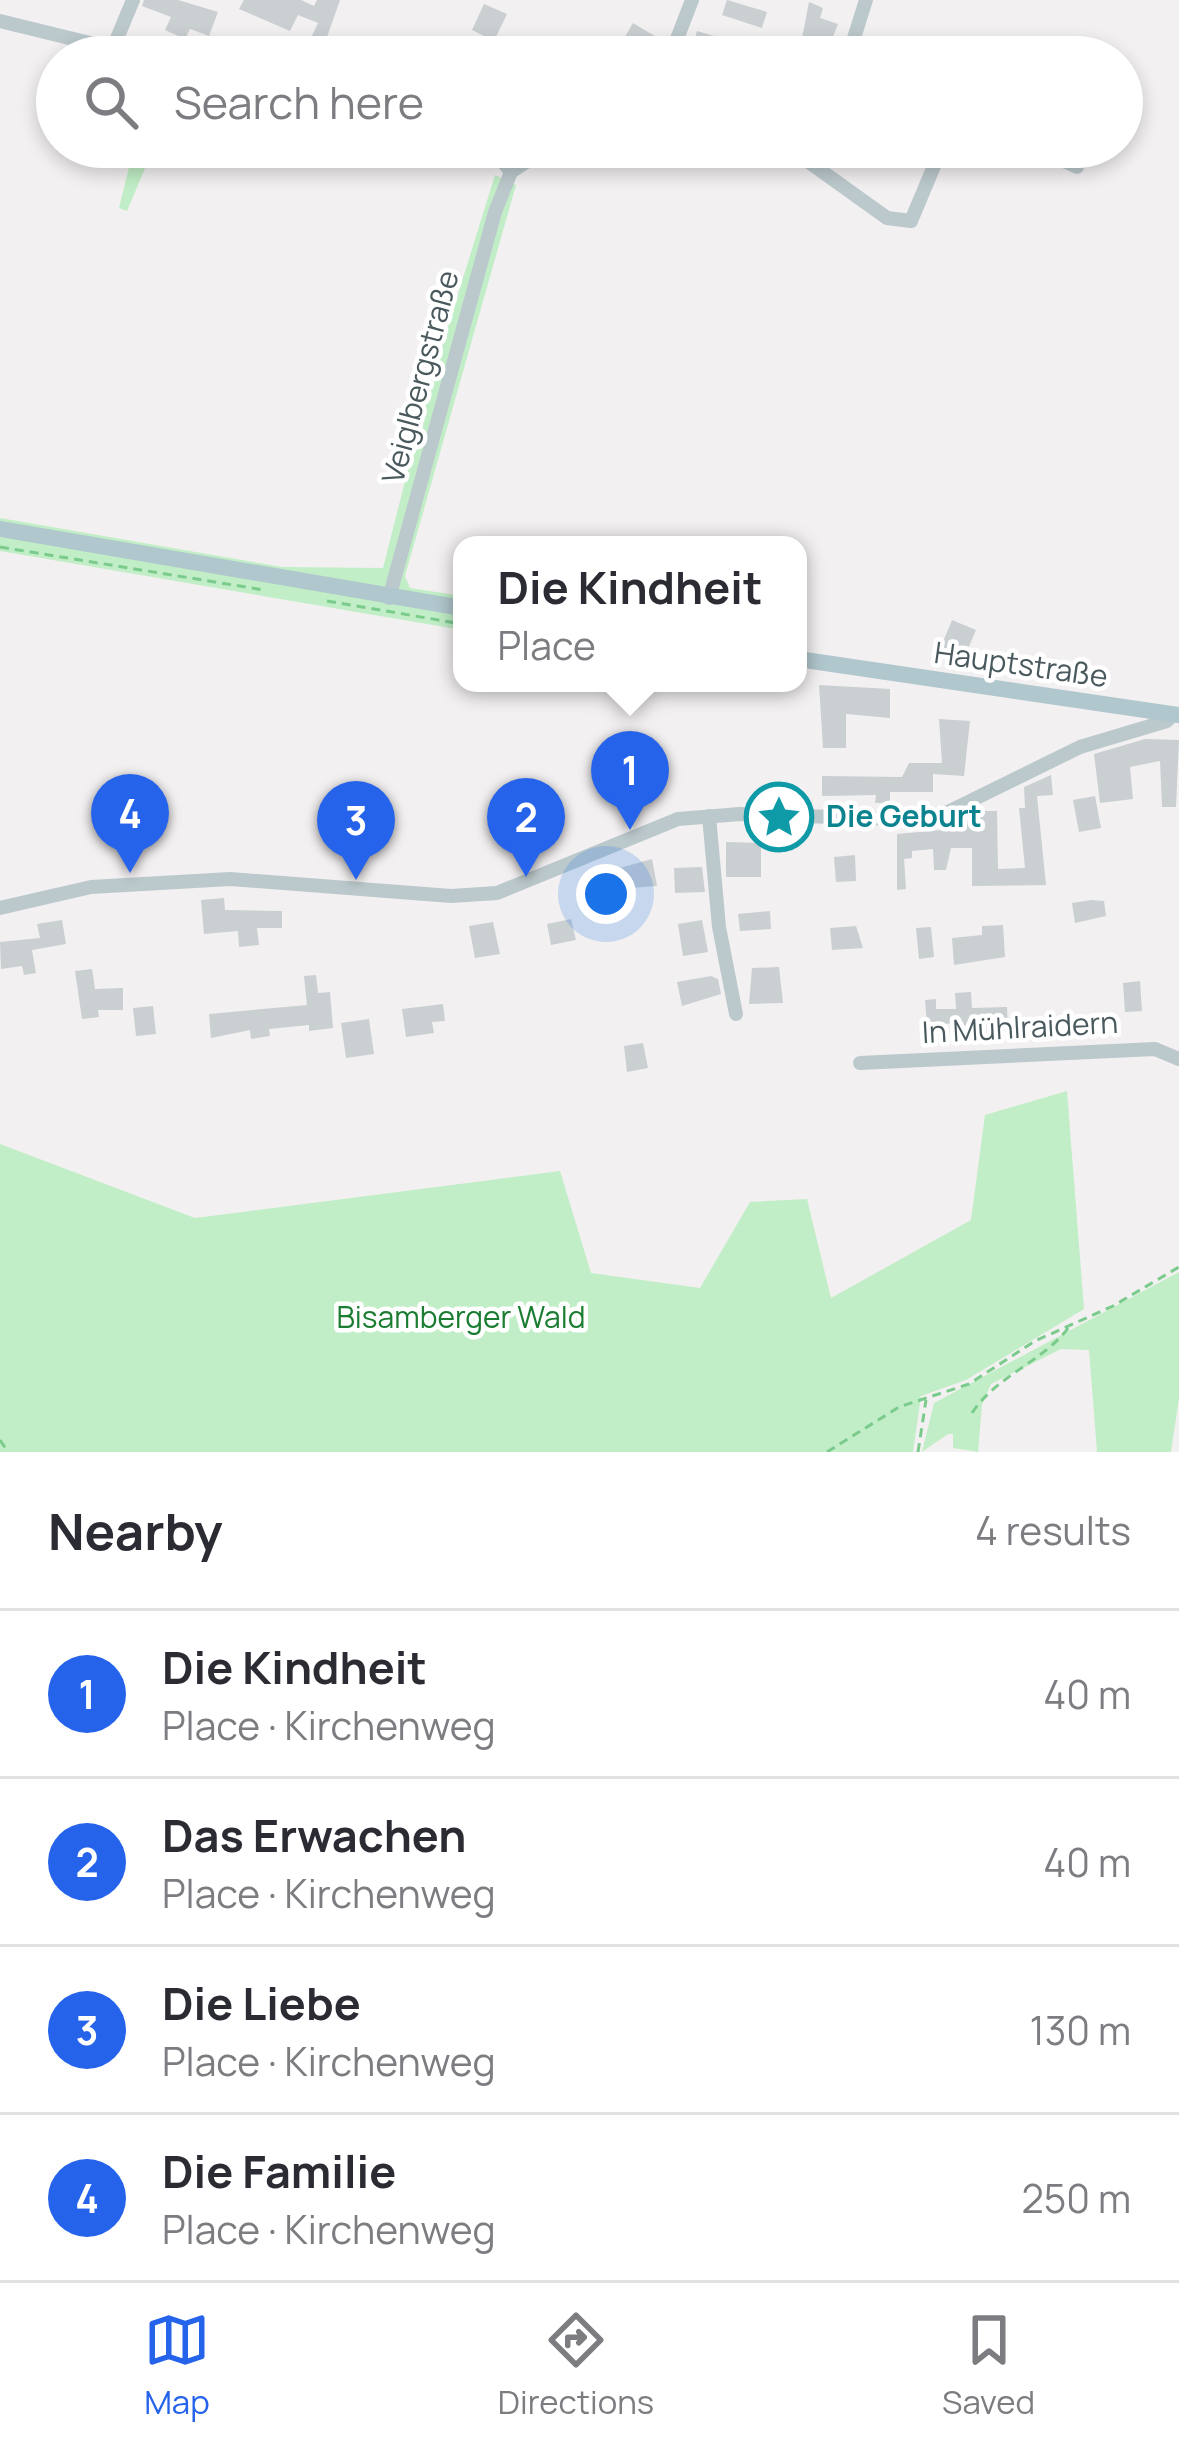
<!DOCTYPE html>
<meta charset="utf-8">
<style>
body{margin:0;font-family:Manrope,sans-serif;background:#f2f2f3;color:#2b2b33}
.you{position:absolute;left:606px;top:894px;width:42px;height:42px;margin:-30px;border:9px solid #fff;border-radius:50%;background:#1a73e8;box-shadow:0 0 0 18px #1a73e833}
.badge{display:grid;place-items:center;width:78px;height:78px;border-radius:50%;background:#2563eb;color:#fff;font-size:39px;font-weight:700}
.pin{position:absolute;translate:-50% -99px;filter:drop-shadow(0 3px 6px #0008)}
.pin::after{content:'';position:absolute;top:63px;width:42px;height:36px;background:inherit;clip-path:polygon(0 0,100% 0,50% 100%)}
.popup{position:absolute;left:453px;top:536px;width:354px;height:156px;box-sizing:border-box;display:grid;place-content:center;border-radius:24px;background:#fff;filter:drop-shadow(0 3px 9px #0005);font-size:39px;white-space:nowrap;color:#7c7c81}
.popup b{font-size:45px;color:#2b2b33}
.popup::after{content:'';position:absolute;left:50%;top:100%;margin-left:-24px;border:24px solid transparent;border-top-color:#fff}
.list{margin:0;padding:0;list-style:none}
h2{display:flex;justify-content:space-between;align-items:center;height:156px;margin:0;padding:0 48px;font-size:51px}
h2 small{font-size:39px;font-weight:400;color:#7c7c81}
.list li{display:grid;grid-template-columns:78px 1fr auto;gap:36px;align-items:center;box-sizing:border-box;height:168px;padding:0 48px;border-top:3px solid #e1e1e2}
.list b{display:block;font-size:45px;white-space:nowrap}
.list p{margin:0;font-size:39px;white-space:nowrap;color:#7c7c81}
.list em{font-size:39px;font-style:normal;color:#7c7c81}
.icon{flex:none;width:66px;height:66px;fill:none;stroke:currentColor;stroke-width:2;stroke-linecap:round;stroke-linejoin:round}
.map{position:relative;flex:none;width:1179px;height:1452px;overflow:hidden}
.search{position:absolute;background:#fff;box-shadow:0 6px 18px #0003;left:36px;right:36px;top:36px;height:132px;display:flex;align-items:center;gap:30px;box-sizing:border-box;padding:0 42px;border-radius:66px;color:#7c7c81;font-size:45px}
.sheet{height:828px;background:#fff}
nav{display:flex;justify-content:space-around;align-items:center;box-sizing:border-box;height:168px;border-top:3px solid #e1e1e2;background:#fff;font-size:33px;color:#7c7c81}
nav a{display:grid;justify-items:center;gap:6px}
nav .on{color:#2563eb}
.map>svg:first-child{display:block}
.green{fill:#c1eec6}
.building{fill:#cacfd2}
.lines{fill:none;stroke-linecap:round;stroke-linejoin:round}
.path{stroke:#7acb8c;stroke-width:3;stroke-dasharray:9 6;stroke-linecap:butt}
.minor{stroke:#bcc9cc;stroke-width:14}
.major{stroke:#b1c7ce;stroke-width:16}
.labels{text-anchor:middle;stroke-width:9;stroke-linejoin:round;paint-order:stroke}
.street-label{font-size:30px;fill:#49595d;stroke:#fff}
.culture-label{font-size:30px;font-weight:bold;fill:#0d838f;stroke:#fff;text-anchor:start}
.park-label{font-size:30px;fill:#1b7d31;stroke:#fff}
</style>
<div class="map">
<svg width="1179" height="1452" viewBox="0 0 1179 1452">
<rect width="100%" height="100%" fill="#f3f0f1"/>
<path class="green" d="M 134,147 L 154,147 L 127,211 L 119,208 Z
M 495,175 L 516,185 L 405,576 L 410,588 L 462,596 L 462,630 L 0,551 L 0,518 L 282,567 L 383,568 L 428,391 Z
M 1067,1091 L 1084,1309 L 966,1380 L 921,1396 L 913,1452 L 0,1452 L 0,1144 L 195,1218 L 560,1171 L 591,1273 L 700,1288 L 750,1202 L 807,1199 L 831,1298 L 971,1220 L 985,1115 Z
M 1179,1272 L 1179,1398 L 1171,1452 L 1097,1452 L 1089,1350 L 1061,1349 L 991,1384 L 982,1405 L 978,1452 L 953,1448 L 953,1434 L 948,1434 L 922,1452 L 934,1403 Z"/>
<path class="building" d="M 144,0 L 178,0 L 218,12 L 209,36 L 190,29 L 185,39 L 165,30 L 171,17 L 142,6 Z
M 244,0 L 301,0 L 314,6 L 317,0 L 340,0 L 320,57 L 302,57 L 318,23 L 298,15 L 290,31 L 239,9 Z
M 727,0 L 767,12 L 762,28 L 722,15 Z
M 809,2 L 823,8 L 820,18 L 838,24 L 829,47 L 802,38 Z
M 484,4 L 507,14 L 494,41 L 472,30 Z
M 633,23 L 658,38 L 646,57 L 622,42 Z
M 697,31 L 772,53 L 775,44 L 781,46 L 778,57 L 719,57 L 692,49 Z
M 952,620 L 976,630 L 964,658 L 940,649 Z
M 819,685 L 890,689 L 890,718 L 846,714 L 846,748 L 823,748 Z
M 939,719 L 970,721 L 964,776 L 933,774 L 933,792 L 890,792 L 890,803 L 875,803 L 876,795 L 822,796 L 822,776 L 902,777 L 909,763 L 942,763 Z
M 1145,739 L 1179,740 L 1176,807 L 1162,807 L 1160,761 L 1130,767 L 1133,799 L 1100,803 L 1094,754 Z
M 1051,775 L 1053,795 L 1037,796 L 1046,885 L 972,886 L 972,848 L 951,848 L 946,870 L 934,870 L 933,849 L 912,851 L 912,858 L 904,859 L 906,889 L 897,890 L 897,834 L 952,829 L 952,822 L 971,820 L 976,811 L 997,811 L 998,869 L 1025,868 L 1019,808 L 1025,808 L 1024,787 Z
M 1095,796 L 1101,828 L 1079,832 L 1073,800 Z
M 726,842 L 761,843 L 761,877 L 726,877 Z
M 855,855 L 856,881 L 836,882 L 834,857 Z
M 652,859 L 657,886 L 616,889 L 613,870 Z
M 702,867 L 705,892 L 675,893 L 674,868 Z
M 224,898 L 225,910 L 282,911 L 282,928 L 257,928 L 259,945 L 239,947 L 238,931 L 204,934 L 201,900 Z
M 1091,900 L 1104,901 L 1106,916 L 1075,923 L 1072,903 Z
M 770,911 L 771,929 L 740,931 L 738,914 Z
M 571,919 L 576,940 L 551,945 L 547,924 Z
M 62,920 L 66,944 L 32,950 L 36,973 L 24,975 L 22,966 L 1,969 L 0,942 L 40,938 L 37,924 Z
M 702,920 L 708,952 L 683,956 L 678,924 Z
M 493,922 L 500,954 L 475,958 L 469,926 Z
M 1003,925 L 1005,957 L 954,965 L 952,938 L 982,935 L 982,926 Z
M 856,926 L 863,948 L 832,950 L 830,928 Z
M 931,927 L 934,957 L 919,959 L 916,928 Z
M 779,967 L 783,1003 L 749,1004 L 752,968 Z
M 92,969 L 95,989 L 123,988 L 123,1010 L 98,1010 L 99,1017 L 82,1019 L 75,971 Z
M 316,975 L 318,993 L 330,992 L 333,1028 L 309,1031 L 309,1025 L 269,1029 L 270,1036 L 251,1039 L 250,1030 L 211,1038 L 209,1014 L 307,1005 L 304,976 Z
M 711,976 L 718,979 L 721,994 L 682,1006 L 677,982 Z
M 1140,981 L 1142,1011 L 1125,1012 L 1123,983 Z
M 971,992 L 972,1008 L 1007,1007 L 1008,1031 L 965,1035 L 959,1023 L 927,1025 L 925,1000 L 936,999 L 936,1009 L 956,1009 L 955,993 Z
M 443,1004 L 445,1021 L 432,1022 L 434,1033 L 406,1037 L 402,1009 Z
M 153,1006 L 156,1034 L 136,1036 L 133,1008 Z
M 369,1019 L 374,1054 L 346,1058 L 341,1023 Z
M 643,1043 L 648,1068 L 627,1072 L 624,1046 Z"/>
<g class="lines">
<path class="path" d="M 0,547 L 264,590
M 327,601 L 462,624
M 972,1413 C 997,1375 1043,1362 1069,1327
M 0,1440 L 8,1452
M 827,1452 L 899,1407 L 969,1384 L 1035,1341 L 1113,1306 L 1179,1267
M 918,1452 L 926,1400"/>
<path class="minor" d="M 0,21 L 147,57
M 113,48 L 133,0
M 670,57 L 692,0
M 789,57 L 793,45
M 848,57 L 866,0
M 491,147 L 511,172
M 788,147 L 887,218 L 911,221 L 942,147
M 1033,147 L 1077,167
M 511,172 L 526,162 L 580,147
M 389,598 L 495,212 L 511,172
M 709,816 L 719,927 L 736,1014
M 0,908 L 91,887 L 230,879 L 451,896 L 497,893 L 678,819 L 740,814 L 899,819 L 948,812 L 1080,747 L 1167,721 L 1173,714
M 860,1063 L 1155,1049 L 1179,1059"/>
<path class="major" d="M 0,529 L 462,608
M 798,659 L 1179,715"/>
</g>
<defs>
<symbol id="sight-ring" viewBox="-11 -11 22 22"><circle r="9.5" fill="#fff" stroke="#0f9aa8" stroke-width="1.5"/><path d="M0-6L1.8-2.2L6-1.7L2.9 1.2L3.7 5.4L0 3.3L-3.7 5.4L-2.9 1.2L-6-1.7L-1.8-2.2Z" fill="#0f9aa8"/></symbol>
</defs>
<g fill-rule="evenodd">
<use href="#sight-ring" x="741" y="779" width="76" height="76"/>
</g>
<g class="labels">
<g class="street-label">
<text transform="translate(421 377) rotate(-75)" y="10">Veiglbergstraße</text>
<text transform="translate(1021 665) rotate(8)" y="10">Hauptstraße</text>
<text transform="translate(1020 1028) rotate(-3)" y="10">In Mühlraidern</text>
</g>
<g class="culture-label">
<text x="826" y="827">Die Geburt</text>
</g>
<g class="park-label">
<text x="461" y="1328">Bisamberger Wald</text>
</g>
</g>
</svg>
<div class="you"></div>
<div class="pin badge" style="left:630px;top:830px">1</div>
<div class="popup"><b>Die Kindheit</b>Place</div>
<div class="pin badge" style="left:526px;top:877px">2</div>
<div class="pin badge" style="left:356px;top:880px">3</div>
<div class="pin badge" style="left:130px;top:873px">4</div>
<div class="search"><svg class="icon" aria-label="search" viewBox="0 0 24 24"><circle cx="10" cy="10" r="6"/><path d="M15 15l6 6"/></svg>Search here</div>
</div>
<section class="sheet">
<h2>Nearby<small>4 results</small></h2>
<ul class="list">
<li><span class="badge">1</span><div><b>Die Kindheit</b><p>Place · Kirchenweg</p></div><em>40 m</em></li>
<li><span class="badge">2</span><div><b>Das Erwachen</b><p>Place · Kirchenweg</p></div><em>40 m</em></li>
<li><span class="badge">3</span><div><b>Die Liebe</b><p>Place · Kirchenweg</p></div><em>130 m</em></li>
<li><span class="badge">4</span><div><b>Die Familie</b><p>Place · Kirchenweg</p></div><em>250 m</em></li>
</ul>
</section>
<nav>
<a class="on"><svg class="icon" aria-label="map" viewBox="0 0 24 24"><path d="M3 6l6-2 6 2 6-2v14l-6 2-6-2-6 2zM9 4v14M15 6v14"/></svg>Map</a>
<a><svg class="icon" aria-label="directions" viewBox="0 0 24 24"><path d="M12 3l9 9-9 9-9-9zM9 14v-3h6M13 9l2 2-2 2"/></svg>Directions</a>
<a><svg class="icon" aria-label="saved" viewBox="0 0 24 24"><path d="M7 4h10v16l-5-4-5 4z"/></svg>Saved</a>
</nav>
